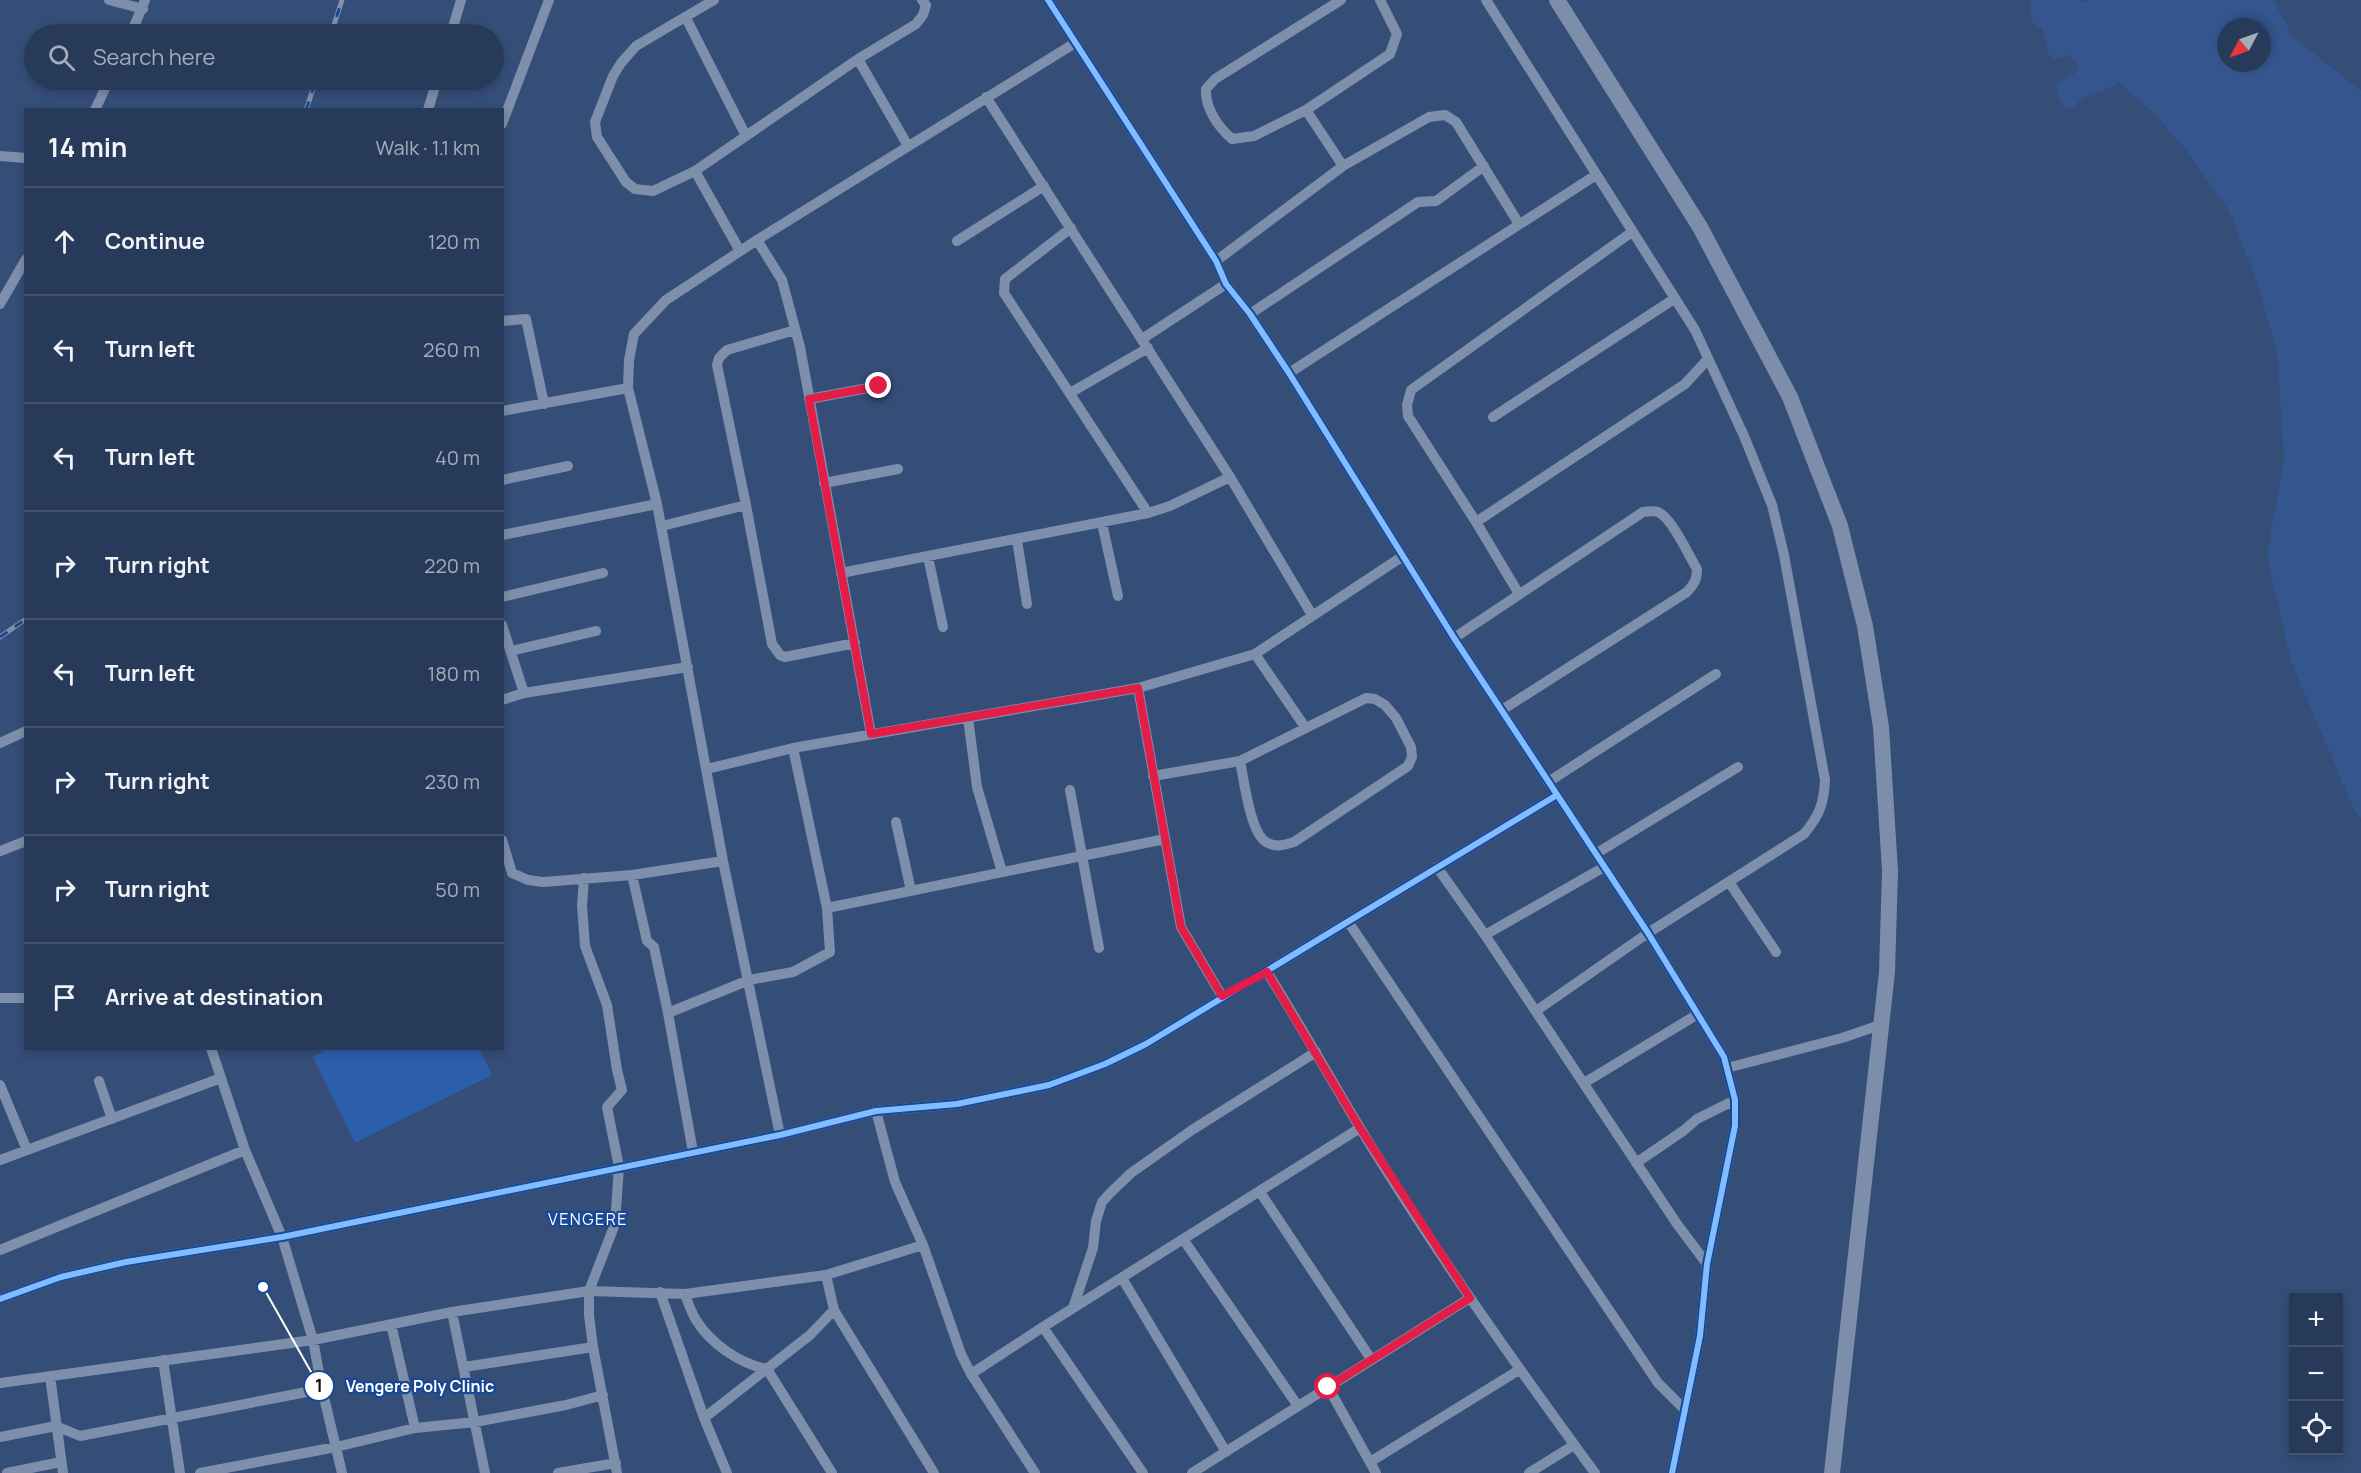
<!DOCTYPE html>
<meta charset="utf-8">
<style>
body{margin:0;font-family:Manrope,sans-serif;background:#344563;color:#f1f3f6}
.controls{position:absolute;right:18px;bottom:18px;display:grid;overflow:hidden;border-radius:0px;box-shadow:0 3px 9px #0003}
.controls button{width:54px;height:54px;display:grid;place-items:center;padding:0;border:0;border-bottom:2px solid #445470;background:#283a5a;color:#f1f3f6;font:30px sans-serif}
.compass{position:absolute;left:2217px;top:18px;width:54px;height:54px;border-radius:50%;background:#283a5a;box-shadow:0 3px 9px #0003;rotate:229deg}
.stop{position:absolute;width:18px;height:18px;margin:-14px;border:4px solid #e11d48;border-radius:50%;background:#fff}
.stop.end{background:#e11d48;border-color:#fff;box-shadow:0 2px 6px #0008}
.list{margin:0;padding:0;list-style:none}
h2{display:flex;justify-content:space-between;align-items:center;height:78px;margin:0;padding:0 24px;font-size:26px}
h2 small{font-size:20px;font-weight:400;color:#a5adbb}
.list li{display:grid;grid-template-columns:39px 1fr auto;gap:18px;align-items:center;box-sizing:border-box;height:108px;padding:0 24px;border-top:2px solid #445470}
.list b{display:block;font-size:22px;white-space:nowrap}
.list em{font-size:20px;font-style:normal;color:#a5adbb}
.icon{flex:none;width:33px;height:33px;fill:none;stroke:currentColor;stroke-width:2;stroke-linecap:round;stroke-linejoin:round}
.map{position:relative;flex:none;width:2361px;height:1473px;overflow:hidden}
.search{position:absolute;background:#283a5a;box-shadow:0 3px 9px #0003;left:24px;top:24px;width:480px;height:66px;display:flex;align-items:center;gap:15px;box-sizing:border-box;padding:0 21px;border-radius:33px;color:#a5adbb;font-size:22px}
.panel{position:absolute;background:#283a5a;box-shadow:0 3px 9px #0003;left:24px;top:108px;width:480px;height:942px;border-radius:0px}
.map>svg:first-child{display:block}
.green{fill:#2d5eac}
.water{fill:#35558e;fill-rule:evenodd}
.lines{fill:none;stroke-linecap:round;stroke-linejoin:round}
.minor{stroke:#7e8fab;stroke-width:10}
.primary{stroke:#7c8ea9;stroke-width:16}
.rail-casing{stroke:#7e8faa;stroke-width:5}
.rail{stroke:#184895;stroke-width:3;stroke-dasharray:9;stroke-linecap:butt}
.cycleway-casing{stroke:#184895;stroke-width:10}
.cycleway{stroke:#80bcff;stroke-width:6}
.route{stroke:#e11d48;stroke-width:8}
.labels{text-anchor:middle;stroke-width:4.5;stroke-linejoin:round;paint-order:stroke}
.neighbourhood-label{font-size:16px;letter-spacing:1.5px;fill:#fff;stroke:#184895}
.leader{fill:none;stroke:#fff;stroke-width:2}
.callout-dot{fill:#fff;stroke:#184895;stroke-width:2}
.mark-label{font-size:18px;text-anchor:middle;font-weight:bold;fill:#111}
.callout-label{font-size:16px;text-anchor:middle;font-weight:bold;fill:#fff;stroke:#184895;stroke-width:4.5;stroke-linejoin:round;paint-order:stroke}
</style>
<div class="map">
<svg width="2361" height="1473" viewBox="0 0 2361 1473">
<rect width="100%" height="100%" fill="#354e78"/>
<path class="green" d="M 328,1048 L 480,1049 L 492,1075 L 355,1143 L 313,1057 Z"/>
<path class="water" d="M 2031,0 L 2080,0 L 2086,3 L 2089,0 L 2273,0 L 2293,37 L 2361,91 L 2361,819 L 2352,805 L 2291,662 L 2267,556 L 2284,458 L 2277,351 L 2254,274 L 2229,211 L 2186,150 L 2155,114 L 2119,82 L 2102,92 L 2083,98 L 2072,108 L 2064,107 L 2058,99 L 2056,85 L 2075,73 L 2079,65 L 2070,55 L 2055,59 L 2048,53 L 2042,28 C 2027,22 2031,14 2031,0 ZM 2226,27 L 2262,27 L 2262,63 L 2226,63 Z"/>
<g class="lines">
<path class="minor" d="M 109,0 L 143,9
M 1048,0 L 1216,261 L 1226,284 L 1250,314 L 1289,373 L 1454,638 L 1648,933 L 1724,1057 L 1735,1100 L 1735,1126 L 1707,1264 L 1700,1336 L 1672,1473
M 1341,0 L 1215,79 L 1206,89 C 1205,108 1218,127 1232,139 L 1254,136 L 1306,110 L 1390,54 L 1397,34 L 1380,0
M 1486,0 L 1695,330 L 1744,436 L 1772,505 L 1784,555 L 1825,780 C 1824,804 1819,816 1804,834 L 1648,933 L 1536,1011
M 686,18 L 746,136
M 131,34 L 145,0
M 451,34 L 461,0
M 858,59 L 908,146
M 986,97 L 1230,477 L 1312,615
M 95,110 L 109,80
M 428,110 L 437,80
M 1306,110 L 1343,166
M 502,124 L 549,0
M 0,156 L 26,158
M 695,171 L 653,191 L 635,189 L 626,182 L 597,137 L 595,122 L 613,76 L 621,63 L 636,46 L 714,0
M 1071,228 L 1005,279 L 1004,293 L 1148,513 L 1170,506 L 1230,477
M 757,240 L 782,280 L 800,347 L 871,734
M 957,241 L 1044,186
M 740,251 L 695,171 L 858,59 L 916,24 L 923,15 L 926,5 L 922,0
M 1216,261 L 1343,166 L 1429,117 L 1445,115 L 1456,122 L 1519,224
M 0,304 L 26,259
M 1250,314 L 1418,202 L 1436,201 L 1484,166
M 502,321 L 526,319 L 544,404
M 795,330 L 727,350 L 719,358 L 717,365 L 746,505 L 772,644 L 780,655 L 785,657 L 855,643
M 1142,339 L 1226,284
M 1289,373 L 1596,175
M 1070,393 L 1148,348
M 809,399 L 879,386
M 502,411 L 628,388
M 1493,417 L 1674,299
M 502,480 L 568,466
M 824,483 L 898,469
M 1476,522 L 1685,384 L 1708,359
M 1102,523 L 1118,596
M 662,526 L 746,505
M 502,535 L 657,504
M 1017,540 L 1027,604
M 928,557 L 943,627
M 841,573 L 1148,513
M 1519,594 L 1476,522 L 1408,416 L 1407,405 L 1411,390 L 1632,232
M 502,597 L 603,573
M 502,625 L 524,693 L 502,700
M 1454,638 L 1643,512 C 1648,512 1653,510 1658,512 C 1672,518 1689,556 1697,569 C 1697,580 1694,584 1687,592 L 1502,710
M 511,651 L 596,631
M 1255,654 L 1305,727
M 1138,688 L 1181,927 L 1222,996
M 524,693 L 688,667
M 968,718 L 977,787 L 1002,872
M 0,743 L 26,731
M 707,769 L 793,748 L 1138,688 L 1255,654 L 1403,556
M 1153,776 L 1240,761 L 1366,698 L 1375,699 L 1385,705 L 1396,718 L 1411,747 L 1412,757 L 1408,766 L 1294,842 C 1284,845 1276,848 1266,842 C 1250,832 1244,780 1240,761
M 1548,782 L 1716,674
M 1070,790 L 1099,948
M 896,822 L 911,891
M 502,840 L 512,873 L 528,880 L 543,882 L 632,875 L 723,861
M 0,851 L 26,841
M 1597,853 L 1738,767
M 1437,867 L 1485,935 L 1677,1224 L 1707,1264
M 632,875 L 647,941 L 654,947 L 668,1013 L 693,1152
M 584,878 L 582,906 L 585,946 L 607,1005 L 617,1070 L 622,1090 L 607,1107 L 619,1167 L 615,1224 L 589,1291 L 589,1315 L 593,1347 L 617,1473
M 1729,882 L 1776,952
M 827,908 L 1165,839
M 1349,923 L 1658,1383 L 1685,1410
M 1485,935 L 1604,867
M 1267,972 C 1299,1023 1329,1076 1360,1128 C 1432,1247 1513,1361 1595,1473
M 0,998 L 26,998
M 668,1013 L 749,980 L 793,972 L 830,952 L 827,908 L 793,748
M 211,1048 L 245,1150 L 282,1237 L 313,1340 L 322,1389 L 342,1473
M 1727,1068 L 1842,1038 L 1880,1025
M 99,1081 L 112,1119
M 1584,1083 L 1698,1014
M 0,1085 L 27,1150
M 876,1111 L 895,1182 L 923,1245 L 961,1354 L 971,1374 L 1035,1473
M 780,1135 L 723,861 L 657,504 L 628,388 L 629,360 L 634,334 L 666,300 L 757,240 L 1075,43
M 0,1160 L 221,1078
M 1636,1163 L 1683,1131 L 1697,1119 L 1735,1100
M 1260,1192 L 1371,1359
M 1183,1239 L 1298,1406
M 0,1250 L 245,1150
M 826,1275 L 834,1310 L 934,1473
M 1122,1278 L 1226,1452
M 660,1292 L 704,1418 L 727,1473
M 685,1294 C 688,1303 691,1312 696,1320 C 711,1344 740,1364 767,1369 L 832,1473
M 0,1299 L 61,1277 L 126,1262 L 282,1237 L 780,1135 L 876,1111 L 957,1104 L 1049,1085 L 1105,1064 L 1146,1044 L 1557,795
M 1073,1308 L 1093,1248 L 1096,1221 L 1102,1202 L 1111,1192 L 1131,1173 L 1192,1130 L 1316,1052
M 452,1312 L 485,1473
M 391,1324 L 415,1428
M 1043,1327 L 1143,1473
M 163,1360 L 180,1473
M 464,1367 L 593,1347
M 971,1374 L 1043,1327 L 1360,1128
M 50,1376 L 63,1473
M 0,1383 L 313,1340 L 452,1312 L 589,1291 L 685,1294 L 826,1275 L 923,1245
M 1328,1387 L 1376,1473
M 704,1418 L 810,1335 L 834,1310
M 0,1437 L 56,1426 L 80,1436 L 322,1389
M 1370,1462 L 1519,1370
M 7,1473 L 61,1462
M 200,1473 L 336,1447 L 415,1428 L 475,1422 L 566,1405 L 603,1395
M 558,1473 L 616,1463
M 1192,1473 L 1470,1298
M 1529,1473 L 1574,1445"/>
<path class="primary" d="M 1557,0 L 1700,227 L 1790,397 L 1840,526 L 1865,626 L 1881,727 L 1890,871 L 1887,972 L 1832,1473"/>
<defs>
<path id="rail" d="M 331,34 L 342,0
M 306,110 L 316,80
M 0,637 L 26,619"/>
</defs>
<use href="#rail" class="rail-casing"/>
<use href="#rail" class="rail"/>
<defs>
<path id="cycleway" d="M 1048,0 L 1216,261 L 1226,284 L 1250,314 L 1289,373 L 1454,638 L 1648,933 L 1724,1057 L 1735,1100 L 1735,1126 L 1707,1264 L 1700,1336 L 1672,1473
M 0,1299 L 61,1277 L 126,1262 L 282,1237 L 780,1135 L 876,1111 L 957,1104 L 1049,1085 L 1105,1064 L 1146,1044 L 1557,795"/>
</defs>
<use href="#cycleway" class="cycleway-casing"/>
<use href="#cycleway" class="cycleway"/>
</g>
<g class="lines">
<path class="route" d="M 879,386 L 809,399 L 871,734 L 1138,688 L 1181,927 L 1222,996 L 1267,972 L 1360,1128 L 1470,1298 L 1328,1387"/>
</g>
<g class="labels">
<g class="neighbourhood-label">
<text x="588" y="1225">VENGERE</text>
</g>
</g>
<path class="leader" d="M263 1287L319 1386"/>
<g class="callout-dot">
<circle cx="263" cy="1287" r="6"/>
<circle cx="319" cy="1386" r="15"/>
</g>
<g class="mark-label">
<text x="319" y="1392">1</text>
</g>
<g class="callout-label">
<text x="420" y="1392">Vengere Poly Clinic</text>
</g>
</svg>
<div class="controls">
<button>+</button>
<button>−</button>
<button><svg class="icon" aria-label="locate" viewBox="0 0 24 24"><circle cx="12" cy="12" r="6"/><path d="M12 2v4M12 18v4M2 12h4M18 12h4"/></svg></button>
</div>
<svg class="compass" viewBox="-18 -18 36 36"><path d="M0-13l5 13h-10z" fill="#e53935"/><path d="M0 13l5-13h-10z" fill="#a5adbb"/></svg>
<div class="stop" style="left:1328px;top:1387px"></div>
<div class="stop end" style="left:879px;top:386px"></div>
<div class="search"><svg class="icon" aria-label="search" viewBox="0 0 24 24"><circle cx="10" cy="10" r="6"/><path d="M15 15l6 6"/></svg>Search here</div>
<section class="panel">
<h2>14 min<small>Walk · 1.1 km</small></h2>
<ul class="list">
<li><svg class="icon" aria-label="ahead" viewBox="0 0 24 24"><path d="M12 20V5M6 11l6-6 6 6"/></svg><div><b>Continue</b></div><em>120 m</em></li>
<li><svg class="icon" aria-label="left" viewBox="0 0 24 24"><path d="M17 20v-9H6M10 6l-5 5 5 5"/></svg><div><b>Turn left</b></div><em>260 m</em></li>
<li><svg class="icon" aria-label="left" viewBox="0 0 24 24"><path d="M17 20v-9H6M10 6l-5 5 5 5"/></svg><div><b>Turn left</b></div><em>40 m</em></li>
<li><svg class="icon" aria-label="right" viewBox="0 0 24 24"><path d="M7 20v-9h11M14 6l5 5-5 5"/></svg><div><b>Turn right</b></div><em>220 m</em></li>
<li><svg class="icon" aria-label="left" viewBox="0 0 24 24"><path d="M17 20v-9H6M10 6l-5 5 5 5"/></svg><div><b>Turn left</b></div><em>180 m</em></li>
<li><svg class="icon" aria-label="right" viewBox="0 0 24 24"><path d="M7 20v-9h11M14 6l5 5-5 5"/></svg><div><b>Turn right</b></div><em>230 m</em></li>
<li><svg class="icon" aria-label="right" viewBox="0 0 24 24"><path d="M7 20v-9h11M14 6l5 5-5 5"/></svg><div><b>Turn right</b></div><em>50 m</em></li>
<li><svg class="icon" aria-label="arrive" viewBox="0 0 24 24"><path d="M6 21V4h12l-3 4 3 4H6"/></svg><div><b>Arrive at destination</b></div></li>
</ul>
</section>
</div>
